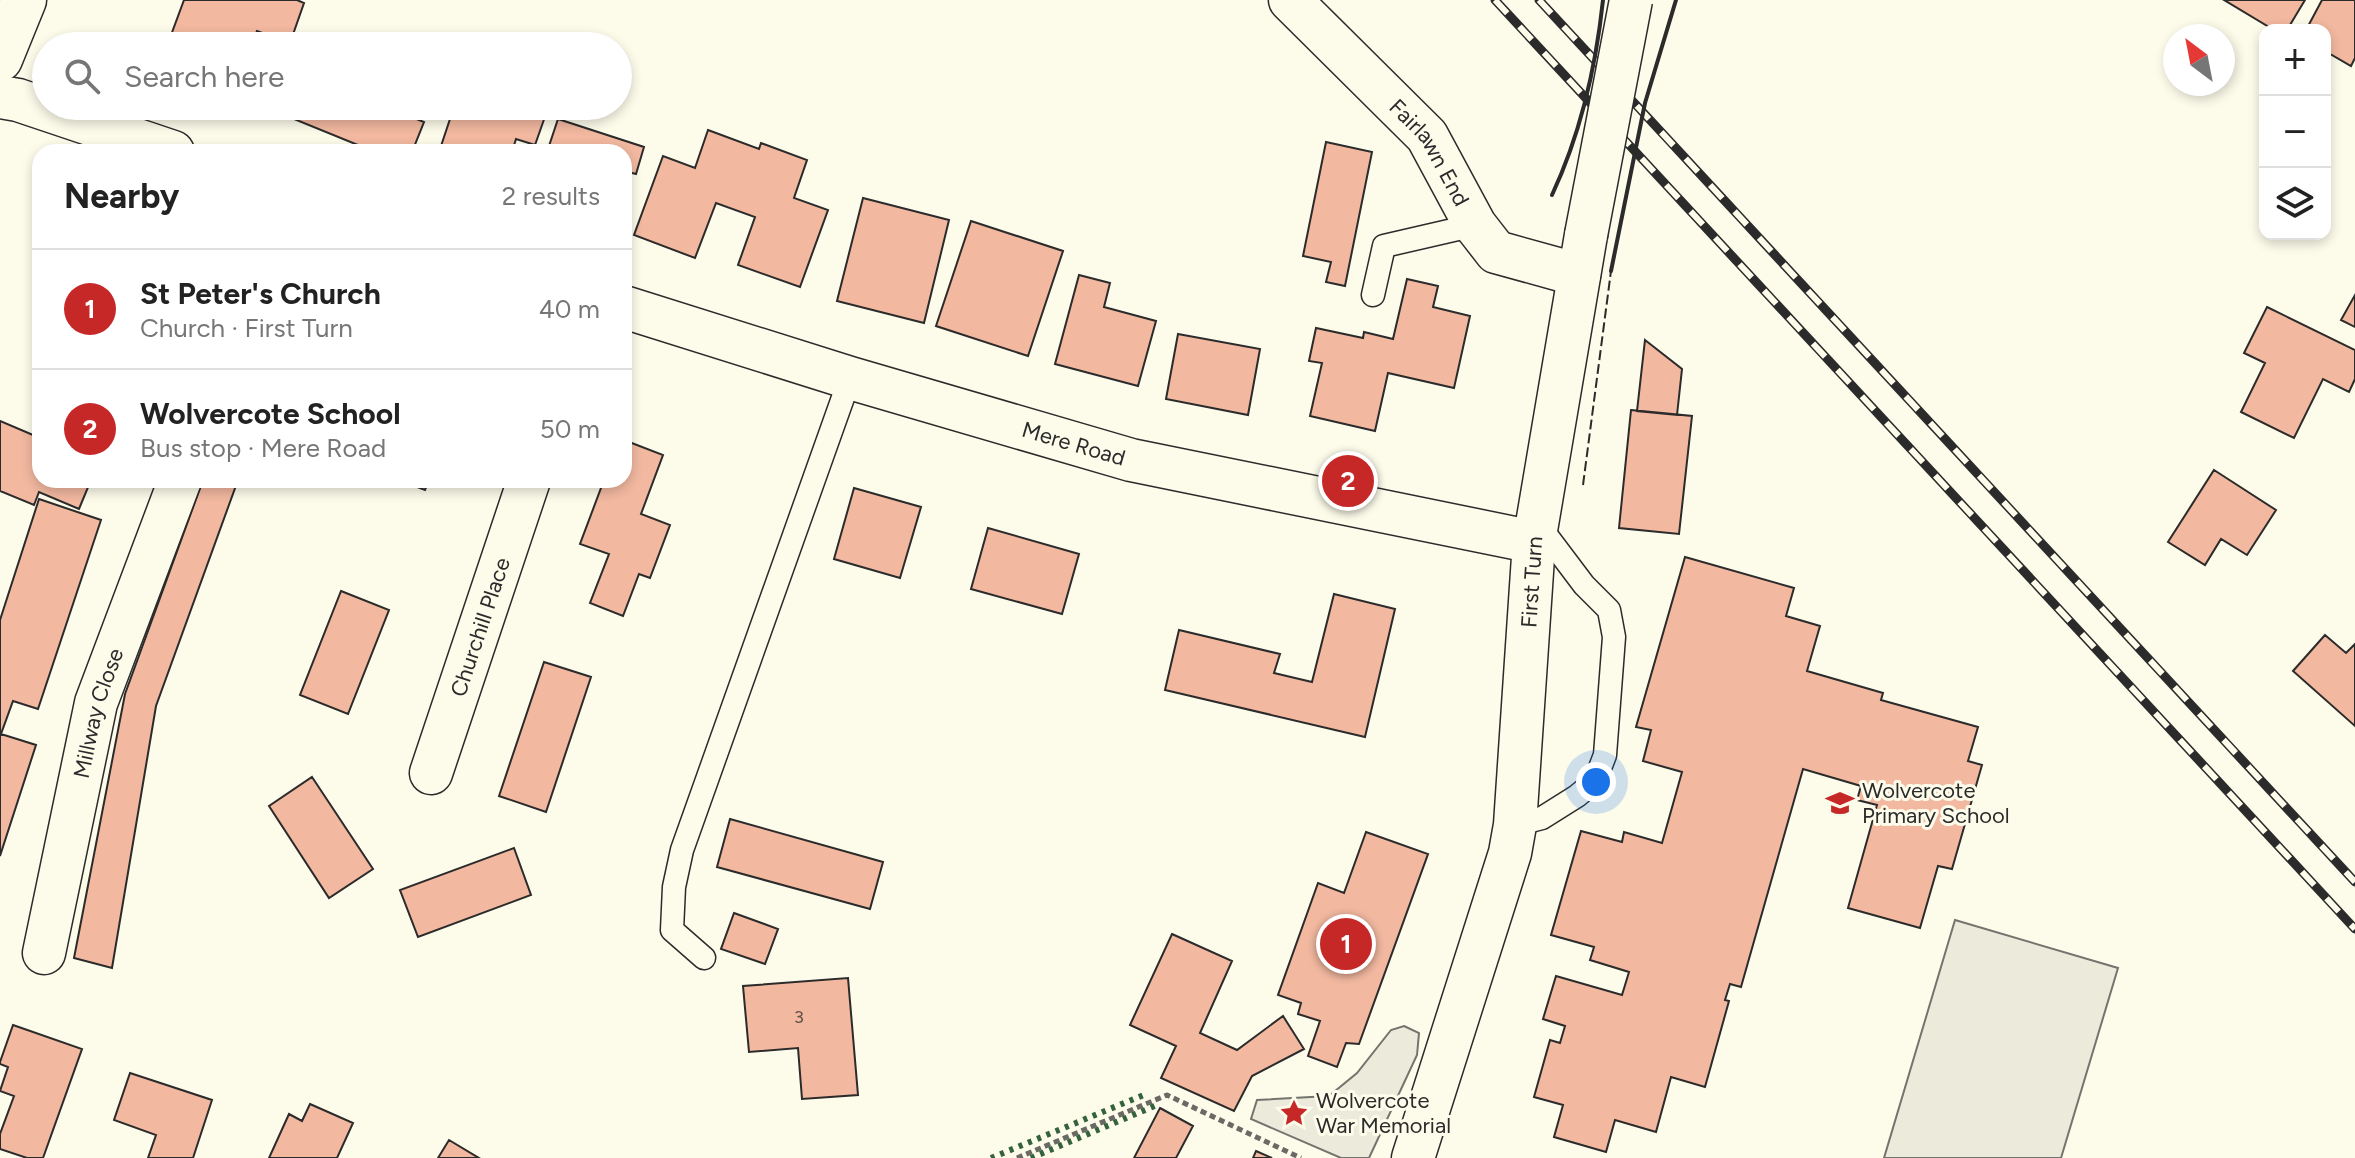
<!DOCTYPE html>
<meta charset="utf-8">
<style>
body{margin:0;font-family:Figtree,sans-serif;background:#f6f6f6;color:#222}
.controls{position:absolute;right:24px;top:24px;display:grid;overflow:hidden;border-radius:16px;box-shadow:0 4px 12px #0003}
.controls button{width:72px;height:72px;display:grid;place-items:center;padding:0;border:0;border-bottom:2px solid #e0e0e0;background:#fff;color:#222;font:40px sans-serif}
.compass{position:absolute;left:2163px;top:24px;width:72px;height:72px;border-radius:50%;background:#fff;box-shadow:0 4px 12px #0003;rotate:328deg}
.you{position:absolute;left:1596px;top:782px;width:28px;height:28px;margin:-20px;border:6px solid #fff;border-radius:50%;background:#1a73e8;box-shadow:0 0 0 12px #1a73e833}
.badge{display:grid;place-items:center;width:52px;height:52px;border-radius:50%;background:#c62828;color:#fff;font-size:26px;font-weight:700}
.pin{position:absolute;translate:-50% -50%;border:4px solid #fff;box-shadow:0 2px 8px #0006}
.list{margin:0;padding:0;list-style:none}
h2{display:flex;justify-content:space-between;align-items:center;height:104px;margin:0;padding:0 32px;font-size:34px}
h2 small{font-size:26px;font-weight:400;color:#767676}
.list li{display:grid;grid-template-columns:52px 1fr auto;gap:24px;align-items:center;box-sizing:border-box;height:120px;padding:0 32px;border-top:2px solid #e0e0e0}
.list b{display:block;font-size:30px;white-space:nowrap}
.list p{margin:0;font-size:26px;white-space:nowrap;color:#767676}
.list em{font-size:26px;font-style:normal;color:#767676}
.icon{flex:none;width:44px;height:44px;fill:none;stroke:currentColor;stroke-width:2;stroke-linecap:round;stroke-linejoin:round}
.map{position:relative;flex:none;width:2355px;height:1158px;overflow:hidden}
.search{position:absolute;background:#fff;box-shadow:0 4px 12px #0003;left:32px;top:32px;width:600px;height:88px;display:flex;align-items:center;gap:20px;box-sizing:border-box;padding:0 28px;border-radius:44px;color:#767676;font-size:30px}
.panel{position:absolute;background:#fff;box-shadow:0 4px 12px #0003;left:32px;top:144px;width:600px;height:344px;border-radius:24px}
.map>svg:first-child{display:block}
.green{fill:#ecebdb;stroke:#74746e;stroke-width:2}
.building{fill:#f2b8a0;stroke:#2b2b2b;stroke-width:2}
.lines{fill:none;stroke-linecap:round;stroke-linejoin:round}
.lane-casing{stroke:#2b2b2b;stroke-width:25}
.street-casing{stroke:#2b2b2b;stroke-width:45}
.secondary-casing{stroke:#2b2b2b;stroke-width:47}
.path{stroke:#6a6964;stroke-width:5;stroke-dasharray:6 4;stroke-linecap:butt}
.lane{stroke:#fdfbea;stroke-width:22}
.street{stroke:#fdfbea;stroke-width:42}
.secondary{stroke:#fdfbea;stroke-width:44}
.rail-casing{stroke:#2b2b2b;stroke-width:9}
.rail{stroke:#fdfbea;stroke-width:6;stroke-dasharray:18;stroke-linecap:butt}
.street-bridge-casing{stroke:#2b2b2b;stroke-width:45;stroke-linecap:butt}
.street-bridge{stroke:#fdfbea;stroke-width:42}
.hedge{stroke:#34623c;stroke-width:6;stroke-dasharray:4 6;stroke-linecap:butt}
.fence{stroke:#2b2b2b;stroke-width:2;stroke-dasharray:10 4;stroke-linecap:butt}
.wall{stroke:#2b2b2b;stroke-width:4}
.labels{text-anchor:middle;stroke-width:6;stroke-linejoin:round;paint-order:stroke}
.number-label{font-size:18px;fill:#5d4e48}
.street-label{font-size:22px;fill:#2b2b2b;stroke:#fdfbea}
.poi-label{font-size:22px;fill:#2b2b2b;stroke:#fdfbea;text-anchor:start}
</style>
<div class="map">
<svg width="2355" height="1158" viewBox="0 0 2355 1158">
<rect width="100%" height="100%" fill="#fdfbea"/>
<path class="green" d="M 1955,920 L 2118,968 L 2061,1158 L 1884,1158 Z
M 1404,1026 L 1419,1033 L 1417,1055 L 1369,1158 L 1341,1158 L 1251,1119 L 1257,1100 L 1329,1096 L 1357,1073 L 1391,1030 Z"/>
<path class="building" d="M 184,0 L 297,0 L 304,3 L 290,43 L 257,31 L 251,46 L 167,46 Z
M 2224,0 L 2305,0 L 2287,30 L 2274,30 Z
M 2322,0 L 2355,0 L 2355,58 L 2351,66 L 2325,51 L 2325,30 L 2306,30 Z
M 197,106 L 229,106 L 225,116 Z
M 293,106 L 385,106 L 424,122 L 412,152 L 375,152 L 289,117 Z
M 434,106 L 532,106 L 547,111 L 535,145 L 516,139 L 512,152 L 439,152 L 450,119 L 432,114 Z
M 558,119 L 644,147 L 636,174 L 624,171 L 624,152 L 547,152 Z
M 708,130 L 759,149 L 761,143 L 807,160 L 794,198 L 828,210 L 800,287 L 738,265 L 755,217 L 716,203 L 695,258 L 634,235 L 663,156 L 695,168 Z
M 1326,142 L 1372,152 L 1345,286 L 1326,282 L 1331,262 L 1303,256 Z
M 863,198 L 949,220 L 924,323 L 837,301 Z
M 971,221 L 1063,251 L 1028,356 L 936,326 Z
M 1079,275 L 1110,283 L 1104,307 L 1156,321 L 1138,386 L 1055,364 Z
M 1407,279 L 1438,286 L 1433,307 L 1470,316 L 1454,388 L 1388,373 L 1375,431 L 1310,416 L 1322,363 L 1309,361 L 1316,328 L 1363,338 L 1364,332 L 1393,339 Z
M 2355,295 L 2355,327 L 2341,320 Z
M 2267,307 L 2355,350 L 2355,379 L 2349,392 L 2323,379 L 2294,438 L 2241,412 L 2265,363 L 2244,353 Z
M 1178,334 L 1260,349 L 1248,415 L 1166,399 Z
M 1645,340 L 1682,369 L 1677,415 L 1637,411 Z
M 1631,410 L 1692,416 L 1679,534 L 1619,528 Z
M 0,421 L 40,438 L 40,480 L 91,480 L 79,509 L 39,492 L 34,505 L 0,491 Z
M 624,440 L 663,455 L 641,514 L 670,525 L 650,578 L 639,574 L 623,616 L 590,603 L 609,554 L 580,544 L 604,480 L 624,480 Z
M 2214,470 L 2276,510 L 2247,555 L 2221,539 L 2205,565 L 2168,542 Z
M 203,480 L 238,480 L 156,706 L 112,968 L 74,958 L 125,694 Z
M 399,480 L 429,480 L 425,490 Z
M 854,488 L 921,507 L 900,578 L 834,559 Z
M 39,499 L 101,520 L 38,709 L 13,701 L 1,734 L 36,745 L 0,856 L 0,620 Z
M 988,528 L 1079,554 L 1062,614 L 971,589 Z
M 1685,557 L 1794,588 L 1786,616 L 1820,626 L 1807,671 L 1883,693 L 1881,700 L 1978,727 L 1968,761 L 1982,765 L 1952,869 L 1938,866 L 1920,928 L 1848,908 L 1877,805 L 1857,800 L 1861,786 L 1803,769 L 1741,987 L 1730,984 L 1725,1000 L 1729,1001 L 1705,1087 L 1671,1077 L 1656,1132 L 1615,1120 L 1606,1152 L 1554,1137 L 1563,1105 L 1534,1097 L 1550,1040 L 1560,1043 L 1565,1026 L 1543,1019 L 1556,976 L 1622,995 L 1629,972 L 1590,960 L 1594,947 L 1551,935 L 1581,831 L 1622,842 L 1624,832 L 1662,843 L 1682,772 L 1643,761 L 1651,730 L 1636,727 Z
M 341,591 L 389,610 L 348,714 L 300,695 Z
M 1334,594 L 1395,609 L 1365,737 L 1165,690 L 1179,630 L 1280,654 L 1274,673 L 1312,682 Z
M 2325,635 L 2346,653 L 2355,644 L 2355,726 L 2293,671 Z
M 544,662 L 591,677 L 546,812 L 499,796 Z
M 312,777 L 373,869 L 329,898 L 269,806 Z
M 730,819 L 883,862 L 870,909 L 717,867 Z
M 1366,832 L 1428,854 L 1359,1044 L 1346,1043 L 1337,1067 L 1308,1056 L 1320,1021 L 1298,1014 L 1301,1003 L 1278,995 L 1318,883 L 1344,893 Z
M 514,848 L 531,895 L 418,937 L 400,890 Z
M 734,913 L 778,929 L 765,964 L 721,949 Z
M 1172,934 L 1232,961 L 1200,1033 L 1237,1050 L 1283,1016 L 1304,1049 L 1252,1076 L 1234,1111 L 1161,1078 L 1176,1046 L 1130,1025 Z
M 848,978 L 858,1095 L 802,1099 L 798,1048 L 749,1052 L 743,986 Z
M 13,1025 L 82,1049 L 43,1158 L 27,1158 L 0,1149 L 0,1134 L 14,1096 L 0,1091 L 8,1067 L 0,1064 L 0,1062 Z
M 130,1073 L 212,1100 L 193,1158 L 148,1158 L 156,1135 L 114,1120 Z
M 310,1104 L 353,1123 L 337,1158 L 269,1158 L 289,1114 L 302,1121 Z
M 1160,1108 L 1193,1126 L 1176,1158 L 1134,1158 Z
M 449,1140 L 479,1158 L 438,1158 Z
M 1256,1151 L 1272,1158 L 1253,1158 Z"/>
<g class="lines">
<defs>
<path id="lane" d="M 1373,295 L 1384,246 L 1475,225
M 1515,825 L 1542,818 L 1577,796 L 1595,781 L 1605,755 L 1614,637 L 1609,610 L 1584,585 L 1538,524
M 704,958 L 672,930 L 674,887 L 682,850 L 850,378"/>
<g id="street">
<path id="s1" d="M 1290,0 L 1427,136 L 1475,225 L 1496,252 L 1579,275"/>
<path d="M 0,97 L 18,100 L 173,152"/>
<path id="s2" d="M 624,307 L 850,378 L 1131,460 L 1534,542"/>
<path id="s3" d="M 431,773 L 529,480"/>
<path id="s4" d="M 44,953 L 96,703 L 180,480"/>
<path id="s5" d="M 1413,1158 L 1510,853 L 1515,825 L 1534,542 L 1586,235"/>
</g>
<path id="secondary" d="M 0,59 L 24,0"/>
</defs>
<use href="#lane" class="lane-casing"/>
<use href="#street" class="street-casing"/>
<use href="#secondary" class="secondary-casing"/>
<path class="path" d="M 1017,1158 L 1167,1095 L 1301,1158"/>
<use href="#lane" class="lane"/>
<use href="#street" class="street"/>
<use href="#secondary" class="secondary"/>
<defs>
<path id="rail" d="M 1495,0 L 2355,929
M 1539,0 L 2355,882"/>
</defs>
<use href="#rail" class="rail-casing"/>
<use href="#rail" class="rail"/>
<defs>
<path id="street-bridge" d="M 1586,235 L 1631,0"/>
</defs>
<use href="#street-bridge" class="street-bridge-casing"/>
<use href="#street-bridge" class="street-bridge"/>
<path class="hedge" d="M 991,1158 L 1146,1094
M 1031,1158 L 1157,1105"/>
<path class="fence" d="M 1583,485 L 1611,271"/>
<path class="wall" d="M 1552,195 C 1580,135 1596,66 1603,0
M 1611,271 L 1645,103 L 1676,0"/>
</g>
<defs>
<symbol id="school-bare" viewBox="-9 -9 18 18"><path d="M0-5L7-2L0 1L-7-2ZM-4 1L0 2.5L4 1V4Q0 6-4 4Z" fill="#c62828" stroke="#fdfbea" stroke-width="2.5" paint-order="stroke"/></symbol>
<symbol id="sight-bare" viewBox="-9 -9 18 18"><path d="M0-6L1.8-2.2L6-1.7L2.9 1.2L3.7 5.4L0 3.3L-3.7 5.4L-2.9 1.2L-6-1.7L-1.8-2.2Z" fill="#c62828" stroke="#fdfbea" stroke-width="2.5" paint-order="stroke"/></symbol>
</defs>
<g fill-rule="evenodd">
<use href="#school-bare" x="1820" y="783" width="40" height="40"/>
<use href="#sight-bare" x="1274" y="1093" width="40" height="40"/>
</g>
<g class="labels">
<g class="number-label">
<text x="799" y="1023">3</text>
</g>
<g class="street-label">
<text dy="8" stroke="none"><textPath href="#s1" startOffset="208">Fairlawn End</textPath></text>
<text dy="8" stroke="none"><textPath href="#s2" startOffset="470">Mere Road</textPath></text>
<text dy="8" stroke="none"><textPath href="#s5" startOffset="592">First Turn</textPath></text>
<text dy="8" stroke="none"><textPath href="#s3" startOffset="154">Churchill Place</textPath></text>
<text dy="8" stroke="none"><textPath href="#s4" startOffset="246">Millway Close</textPath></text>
</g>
<g class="poi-label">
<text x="1862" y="798">Wolvercote<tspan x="1862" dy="25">Primary School</tspan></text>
<text x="1316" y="1108">Wolvercote<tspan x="1316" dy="25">War Memorial</tspan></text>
</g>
</g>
</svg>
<div class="controls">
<button>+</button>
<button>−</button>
<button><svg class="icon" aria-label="layers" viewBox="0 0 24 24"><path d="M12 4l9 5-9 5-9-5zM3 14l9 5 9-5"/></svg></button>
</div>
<svg class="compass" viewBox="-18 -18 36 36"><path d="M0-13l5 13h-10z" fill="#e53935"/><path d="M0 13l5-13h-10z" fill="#767676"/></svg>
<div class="you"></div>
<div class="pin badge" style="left:1346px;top:944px">1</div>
<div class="pin badge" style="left:1348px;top:481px">2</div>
<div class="search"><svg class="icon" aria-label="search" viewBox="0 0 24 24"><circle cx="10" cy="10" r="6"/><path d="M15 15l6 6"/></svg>Search here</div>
<section class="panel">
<h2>Nearby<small>2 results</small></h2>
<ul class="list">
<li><span class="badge">1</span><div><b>St Peter's Church</b><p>Church · First Turn</p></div><em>40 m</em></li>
<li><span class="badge">2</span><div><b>Wolvercote School</b><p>Bus stop · Mere Road</p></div><em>50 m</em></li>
</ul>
</section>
</div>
